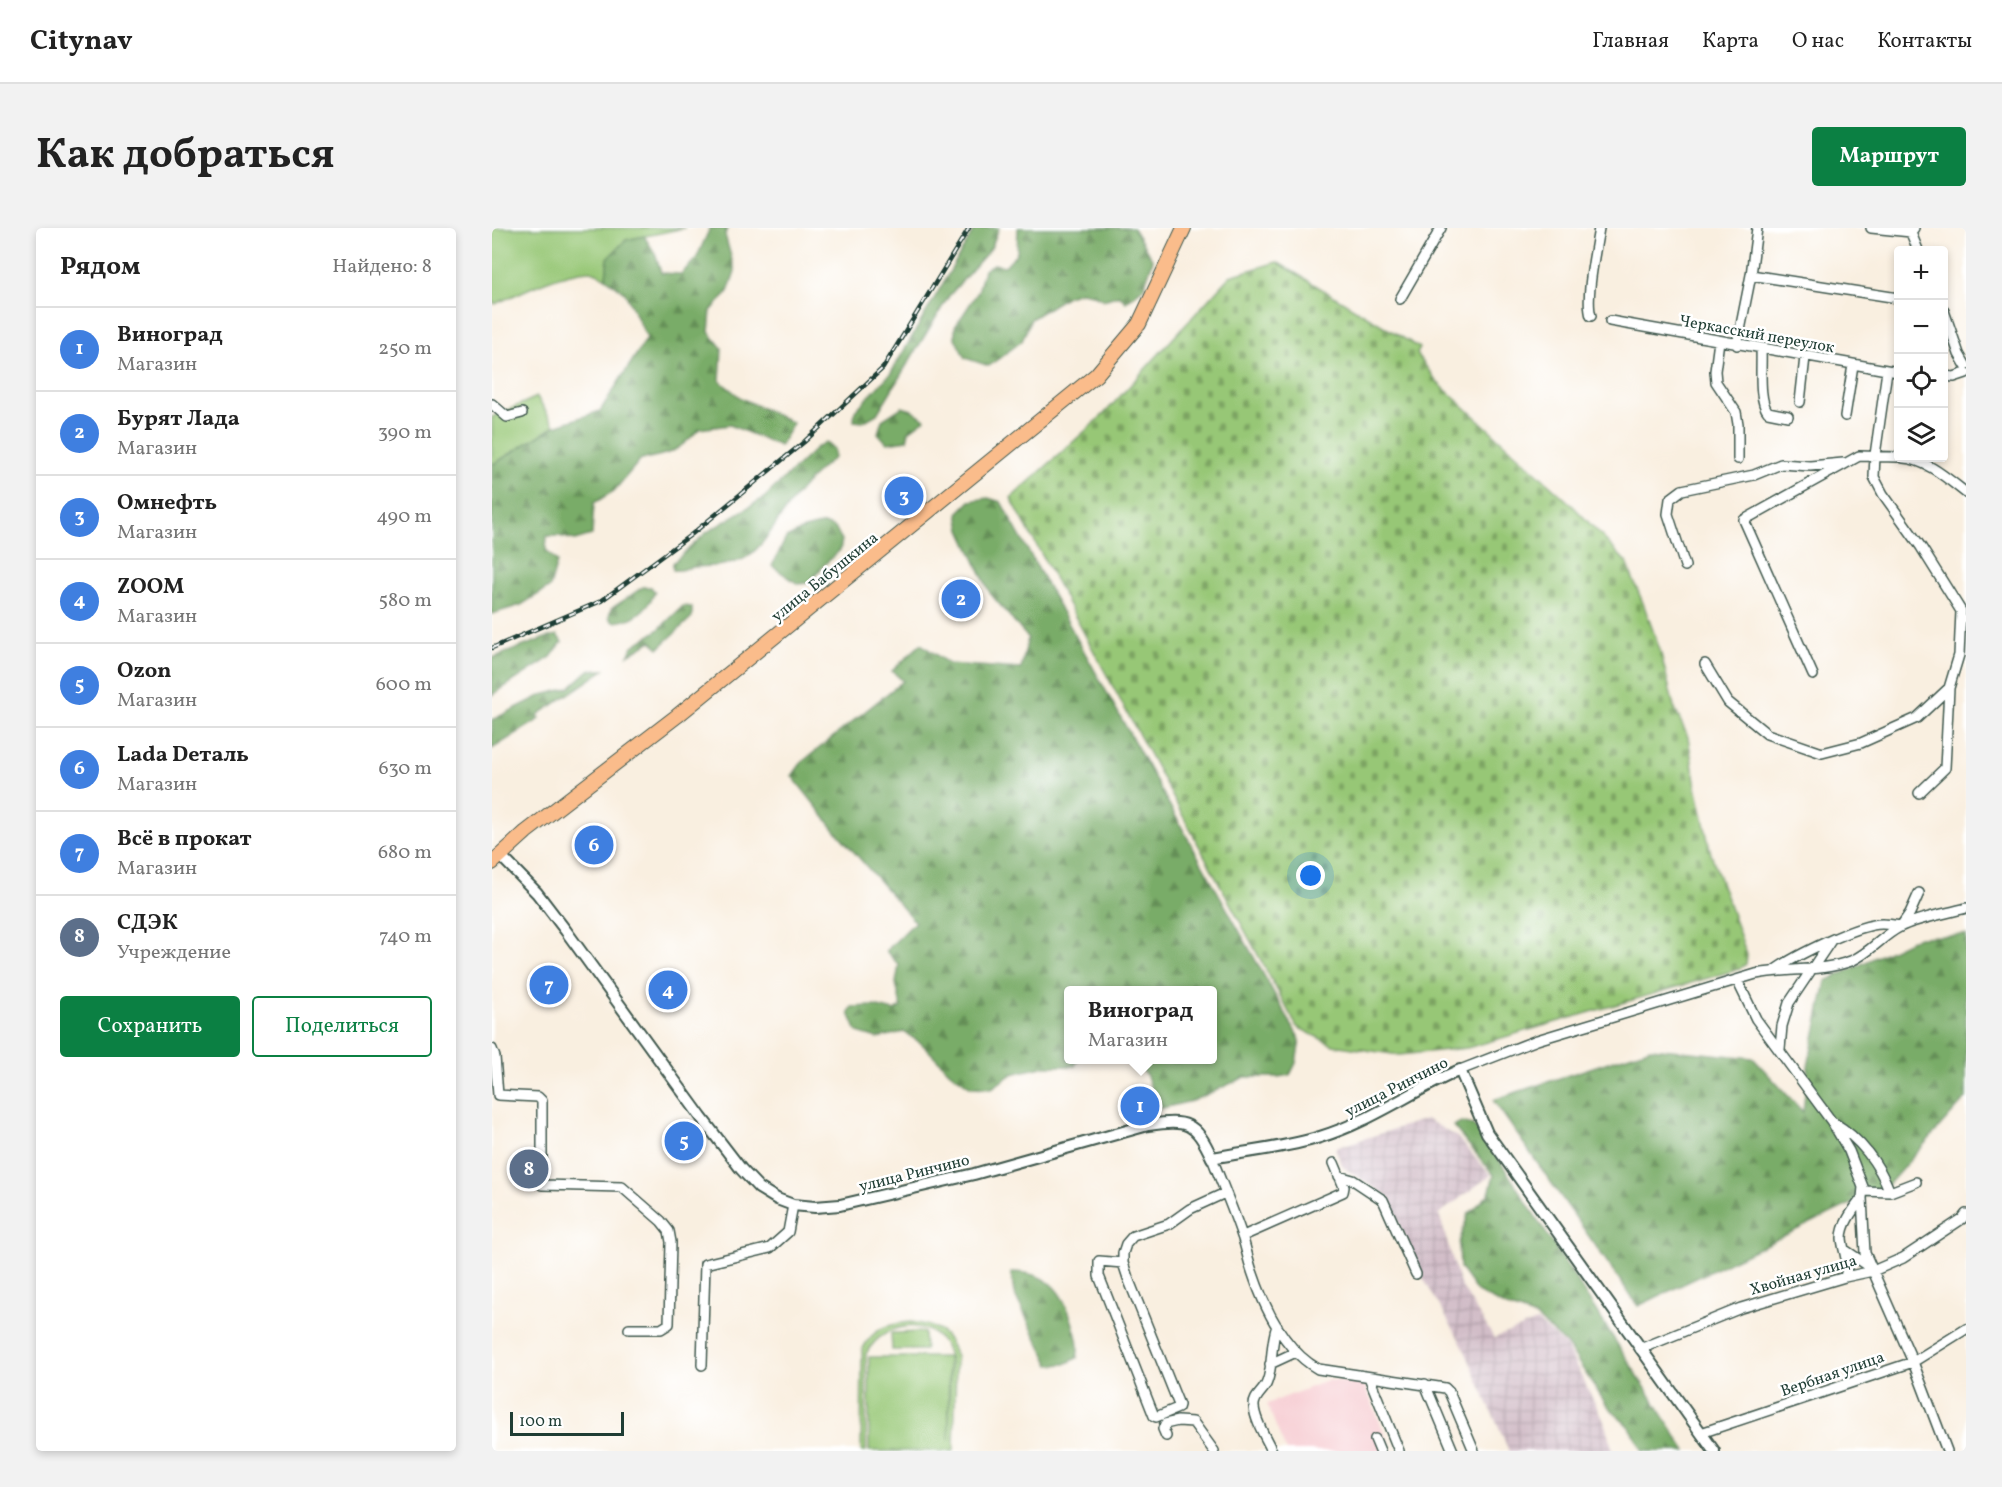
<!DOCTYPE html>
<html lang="ru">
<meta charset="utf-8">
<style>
body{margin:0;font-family:Vollkorn,serif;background:#f2f2f2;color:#222}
.controls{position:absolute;right:18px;top:18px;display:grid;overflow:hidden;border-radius:6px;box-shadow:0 3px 9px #0003}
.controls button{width:54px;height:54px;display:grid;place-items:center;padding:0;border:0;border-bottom:2px solid #e0e0e0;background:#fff;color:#222;font:30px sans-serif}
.scale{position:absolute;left:18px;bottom:15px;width:114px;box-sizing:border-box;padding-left:6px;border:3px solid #1f3d34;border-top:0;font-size:16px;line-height:21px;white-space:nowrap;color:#1f3d34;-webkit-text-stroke:4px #fff;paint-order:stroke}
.you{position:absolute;left:819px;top:648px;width:21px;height:21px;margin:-15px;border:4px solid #fff;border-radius:50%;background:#1a73e8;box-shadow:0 0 0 9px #1a73e833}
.badge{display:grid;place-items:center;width:39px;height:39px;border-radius:50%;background:#0b8043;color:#fff;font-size:20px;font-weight:700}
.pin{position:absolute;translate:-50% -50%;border:3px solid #fff;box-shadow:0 2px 6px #0006}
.popup{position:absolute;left:572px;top:758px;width:153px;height:78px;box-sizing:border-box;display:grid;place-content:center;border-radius:6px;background:#fff;filter:drop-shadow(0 2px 4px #0005);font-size:20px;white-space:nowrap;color:#767676}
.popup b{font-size:22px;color:#222}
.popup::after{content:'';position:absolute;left:50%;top:100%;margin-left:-12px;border:12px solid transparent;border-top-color:#fff}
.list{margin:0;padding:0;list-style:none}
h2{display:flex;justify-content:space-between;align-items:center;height:78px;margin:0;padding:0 24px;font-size:26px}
h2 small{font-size:20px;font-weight:400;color:#767676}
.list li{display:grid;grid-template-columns:39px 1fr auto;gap:18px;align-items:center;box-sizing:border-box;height:84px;padding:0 24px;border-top:2px solid #e0e0e0}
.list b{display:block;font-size:22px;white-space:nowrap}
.list p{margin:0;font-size:20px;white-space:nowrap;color:#767676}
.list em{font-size:20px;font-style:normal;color:#767676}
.actions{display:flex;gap:12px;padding:18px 24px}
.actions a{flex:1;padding:14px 0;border:2px solid #0b8043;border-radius:6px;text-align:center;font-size:21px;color:#0b8043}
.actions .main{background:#0b8043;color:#fff}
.icon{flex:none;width:33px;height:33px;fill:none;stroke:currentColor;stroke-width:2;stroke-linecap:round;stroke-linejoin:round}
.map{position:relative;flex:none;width:1474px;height:1223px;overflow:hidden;border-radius:6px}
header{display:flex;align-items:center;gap:36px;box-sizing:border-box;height:84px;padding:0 30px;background:#fff;border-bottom:2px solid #e0e0e0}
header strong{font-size:28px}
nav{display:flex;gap:33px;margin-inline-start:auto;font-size:21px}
.intro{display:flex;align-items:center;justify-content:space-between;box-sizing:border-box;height:144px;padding:0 36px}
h1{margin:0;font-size:42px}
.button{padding:15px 27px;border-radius:6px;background:#0b8043;color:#fff;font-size:21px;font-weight:700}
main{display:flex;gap:36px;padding:0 36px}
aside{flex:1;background:#fff;border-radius:6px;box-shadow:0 3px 9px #0003}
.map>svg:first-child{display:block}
.built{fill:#f7cfd4}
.industrial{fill:url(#industrial-grid)}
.green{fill:#97c776;stroke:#5b8255;stroke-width:1.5}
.forest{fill:url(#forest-firs);stroke:#4c744e;stroke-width:1.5}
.cemetery{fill:url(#cemetery-stones);stroke:#5b8255;stroke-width:1.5}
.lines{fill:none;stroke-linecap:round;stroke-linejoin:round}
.minor-casing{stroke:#40584e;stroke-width:12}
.tertiary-casing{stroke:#40584e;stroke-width:14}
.primary-casing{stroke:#40584e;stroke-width:16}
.minor{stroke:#fff;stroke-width:9}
.tertiary{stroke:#fff;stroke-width:10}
.primary{stroke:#fabc8b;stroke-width:14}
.rail-casing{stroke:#1f3d34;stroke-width:4.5}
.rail{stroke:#fff;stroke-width:2;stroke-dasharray:7;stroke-linecap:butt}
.labels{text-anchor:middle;stroke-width:5;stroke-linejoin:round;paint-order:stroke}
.street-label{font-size:16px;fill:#1f3d34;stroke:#fff}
</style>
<header>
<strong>Citynav</strong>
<nav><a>Главная</a><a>Карта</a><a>О нас</a><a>Контакты</a></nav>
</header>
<div class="intro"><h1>Как добраться</h1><a class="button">Маршрут</a></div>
<main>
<aside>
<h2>Рядом<small>Найдено: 8</small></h2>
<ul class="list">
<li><span class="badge" style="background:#3f7fe0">1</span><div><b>Виноград</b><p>Магазин</p></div><em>250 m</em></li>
<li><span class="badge" style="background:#3f7fe0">2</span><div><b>Бурят Лада</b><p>Магазин</p></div><em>390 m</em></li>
<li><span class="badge" style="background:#3f7fe0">3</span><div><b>Омнефть</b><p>Магазин</p></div><em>490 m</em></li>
<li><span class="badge" style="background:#3f7fe0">4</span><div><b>ZOOM</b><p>Магазин</p></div><em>580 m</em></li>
<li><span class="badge" style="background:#3f7fe0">5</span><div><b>Ozon</b><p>Магазин</p></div><em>600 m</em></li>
<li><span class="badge" style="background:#3f7fe0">6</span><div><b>Lada Dеталь</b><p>Магазин</p></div><em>630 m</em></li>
<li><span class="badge" style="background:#3f7fe0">7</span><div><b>Всё в прокат</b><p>Магазин</p></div><em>680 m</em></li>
<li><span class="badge" style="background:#5c6f8a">8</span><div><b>СДЭК</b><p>Учреждение</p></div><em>740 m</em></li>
</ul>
<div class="actions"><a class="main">Сохранить</a><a>Поделиться</a></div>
</aside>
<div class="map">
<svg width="1474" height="1223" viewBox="0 0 1474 1223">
<defs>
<pattern id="industrial-grid" width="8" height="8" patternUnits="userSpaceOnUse" patternTransform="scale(1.5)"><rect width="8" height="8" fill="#d2bdc8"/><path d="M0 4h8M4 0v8" fill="none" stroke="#b4a3ac"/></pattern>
<pattern id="forest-firs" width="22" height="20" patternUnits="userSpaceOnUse" patternTransform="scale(1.5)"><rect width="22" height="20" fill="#79ac67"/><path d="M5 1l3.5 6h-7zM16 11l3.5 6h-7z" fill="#638d56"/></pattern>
<pattern id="cemetery-stones" width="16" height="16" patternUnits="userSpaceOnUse" patternTransform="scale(1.5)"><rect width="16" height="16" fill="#97c776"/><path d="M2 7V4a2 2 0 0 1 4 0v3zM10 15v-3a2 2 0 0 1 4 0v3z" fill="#7ba362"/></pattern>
</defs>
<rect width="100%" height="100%" fill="#fff"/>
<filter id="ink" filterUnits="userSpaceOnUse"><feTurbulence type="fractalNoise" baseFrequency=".0167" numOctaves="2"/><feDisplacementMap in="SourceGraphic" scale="12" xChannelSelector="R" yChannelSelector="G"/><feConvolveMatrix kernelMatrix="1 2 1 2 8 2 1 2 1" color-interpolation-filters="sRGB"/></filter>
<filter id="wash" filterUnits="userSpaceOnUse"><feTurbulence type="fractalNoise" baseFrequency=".008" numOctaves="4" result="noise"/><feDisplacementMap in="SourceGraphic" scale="24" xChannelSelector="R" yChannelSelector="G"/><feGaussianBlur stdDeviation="1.35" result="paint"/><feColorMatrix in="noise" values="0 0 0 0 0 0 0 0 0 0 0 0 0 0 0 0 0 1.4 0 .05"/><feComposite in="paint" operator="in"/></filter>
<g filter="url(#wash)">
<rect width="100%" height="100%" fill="#f9efe0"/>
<path class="built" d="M 837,1152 L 872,1156 L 900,1223 L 794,1223 L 775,1176 Z"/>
<path class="industrial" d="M 934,891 L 964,908 L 999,947 L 947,986 L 968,1056 L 1002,1110 L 1045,1093 L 1074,1118 L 1112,1193 L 1121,1223 L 1017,1223 L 970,1116 L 931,1050 L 895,968 L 851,939 L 843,920 Z"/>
<path class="green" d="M 0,0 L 193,0 L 134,12 L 116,30 L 114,50 C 109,47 102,43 97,43 C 66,45 30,64 3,76 L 0,72 Z
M 45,169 L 63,198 L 0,237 L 0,189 Z
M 419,1094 C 444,1097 456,1103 464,1129 L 462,1223 L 377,1223 L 377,1129 L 456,1129 L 457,1212 L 458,1134 C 451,1088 394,1088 374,1126 L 374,1223 L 369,1223 L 370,1122 C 381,1100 395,1096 419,1094 Z
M 432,1104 L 433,1122 L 400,1122 L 399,1105 Z"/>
<path class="forest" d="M 218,0 L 235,0 L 233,7 L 243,43 L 236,64 L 219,83 L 217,104 L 230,120 L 228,153 L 249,170 L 301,195 L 288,218 L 238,197 L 207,201 C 187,223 178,227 149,231 L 122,263 L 102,275 L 100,307 L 83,312 L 67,308 L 55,308 L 54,322 L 65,334 L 58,359 L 29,377 L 0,386 L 0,237 L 63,198 L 108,183 L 155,110 L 133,65 L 114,50 L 116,30 L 134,12 L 152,8 L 163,25 L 169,45 L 189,46 L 204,31 Z
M 483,0 L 507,0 L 499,20 L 457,68 L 385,186 L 371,194 L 362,193 L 363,183 L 399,145 Z
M 526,0 L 641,0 L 661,32 L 652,59 L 634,74 L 627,67 L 612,72 L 600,66 L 589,64 L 575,68 L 539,91 L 530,113 L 497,138 L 473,130 L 463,110 L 463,99 L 486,64 L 492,42 L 501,36 L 513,38 L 525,25 Z
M 410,179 L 420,182 L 433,191 L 417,203 L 415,212 L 395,215 L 386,205 L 390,192 Z
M 334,214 L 342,221 L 342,230 C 324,243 310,259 297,277 C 285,293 268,325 249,332 C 231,339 220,338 203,339 C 194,339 189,344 181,342 L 181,335 L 215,304 L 272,270 L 324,220 Z
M 496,270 L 509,274 L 808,812 L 804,835 L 798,847 L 786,849 L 753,849 L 700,873 L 666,881 L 655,848 L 642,832 L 720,832 L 720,762 L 576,762 L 576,832 L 586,832 L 583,838 L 554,838 L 520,846 L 500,860 L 479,859 L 458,844 L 429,815 L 412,804 L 385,810 L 365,804 L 357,785 L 360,779 L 382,778 L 402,783 L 409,779 L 404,755 L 407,737 L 394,723 L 423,694 L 342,601 L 300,548 L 310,534 L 411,453 L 400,443 L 429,416 L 457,436 L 529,441 L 536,410 L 498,365 L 469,302 L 466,285 L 478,273 Z
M 332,296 L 343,300 L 350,312 L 348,322 L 332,337 L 317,355 L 306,356 L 280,338 L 294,310 L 312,301 Z
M 151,359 L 159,359 L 163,364 C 155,383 141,393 121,394 L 117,389 L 119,381 Z
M 191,378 L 200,379 L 200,389 L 167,420 L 159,413 L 136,427 L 141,418 L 166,402 Z
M 65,407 L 70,414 L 59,429 L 0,467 L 0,430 L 53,410 Z
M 97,442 L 112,442 L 46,487 L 48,491 L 0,521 L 0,492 L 50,467 L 77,460 Z
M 1474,707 L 1474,870 L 1394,959 L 1146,1078 L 1001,872 L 1159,820 L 1261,830 L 1311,884 L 1316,838 L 1334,753 L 1426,709 Z
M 969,894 L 981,897 L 997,916 L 1194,1223 L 1151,1223 L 1137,1199 L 1114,1176 L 1075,1117 L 1044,1089 L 1012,1078 L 985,1064 L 968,1040 L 967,1015 L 976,987 L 997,966 L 1002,947 L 961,898 Z
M 519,1044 C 555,1044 570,1061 580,1093 C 584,1106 588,1117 585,1130 L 573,1136 L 558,1137 L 522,1065 Z"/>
<path class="cemetery" d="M 785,34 L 928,120 L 925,126 L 945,154 L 1081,278 L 1134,334 L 1151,375 L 1168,422 L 1182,479 L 1196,509 L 1204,559 L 1219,626 L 1255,727 L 1254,736 L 1247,741 L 975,820 L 907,827 L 841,817 L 805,799 L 519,270 L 612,186 L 738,48 Z"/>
</g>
<g filter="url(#ink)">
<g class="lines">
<defs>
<path id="minor" d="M 1379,0 L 1419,4 L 1422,0
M 1417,0 L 1426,22
M 1259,47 L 1406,70
M 908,71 L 949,0
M 1452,83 L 1467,126 L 1474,138
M 1099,88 C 1093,70 1104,20 1107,0
M 1118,93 L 1406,144
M 1227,113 L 1223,143 L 1224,154 L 1244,184 L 1246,196 L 1246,231
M 1245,117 L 1259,47 L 1265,0
M 1269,121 C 1270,138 1266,172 1276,184 L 1296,188
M 1395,143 L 1383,227 L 1382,249 L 1391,266 L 1429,319 L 1469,383
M 1452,148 L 1462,149 L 1474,145
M 1308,174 L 1313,129
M 0,176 L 15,189 L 30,185
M 1353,188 L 1361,137
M 1411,230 C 1434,231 1456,251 1474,265
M 1193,338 L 1176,286 L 1178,271 L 1190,262 L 1262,247 L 1289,236 L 1318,238 L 1351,235
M 1213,436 L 1236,474 L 1275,506 L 1330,525 L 1369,515 L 1425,490 L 1457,460
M 1321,447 L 1252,292 L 1367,228 L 1406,229
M 1427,565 L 1453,540 L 1457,460 L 1467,427 L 1469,383
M 1283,742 C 1303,728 1366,696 1390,696 C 1396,696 1403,697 1409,698 L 1418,685 L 1427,665
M 1245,752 L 1264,791 L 1340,894 L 1357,923 L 1371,959 L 1370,970 L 1373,1025 L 1421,1134 L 1455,1223
M 0,821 L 3,829 L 6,867 L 46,869 L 50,873 L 50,957 L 130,959 L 169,993 L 177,1003 L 179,1014 L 177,1096 L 169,1101 L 137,1101
M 1288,821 L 1290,798 L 1297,775 L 1338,714
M 968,842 L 1045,812 L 1264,746 C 1295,740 1329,744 1359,733 C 1378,725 1390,708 1408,699 C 1421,691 1457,685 1474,680
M 1342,895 C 1368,910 1387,936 1398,964
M 720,930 C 730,956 741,981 750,1008 C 754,1019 756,1032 760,1043 C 772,1079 792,1122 826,1141 L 953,1160 L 957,1164 L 982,1223
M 847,948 L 861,952 L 891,972 L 924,1046
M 1371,963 L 1398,964 L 1424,954
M 751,1008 L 851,964 L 852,959 L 842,935
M 1353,1022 L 1378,1039
M 631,1035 L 607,1033 L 607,1048 L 662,1188 L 664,1189 L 686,1180 L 687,1177 L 636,1050 L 631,1035 L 631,1025 L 634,1016 L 641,1008 L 677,996 L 698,981 L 733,965
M 1353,1049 C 1358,1034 1351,1024 1350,1010 C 1350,996 1362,981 1370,970
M 1148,1121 L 1249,1080 L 1353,1049 L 1381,1043 L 1411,1030 L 1470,991 L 1474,986
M 778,1136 L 804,1124
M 210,1137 L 213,1036 L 278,1020 L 296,1004 L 301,977
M 877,1149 L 907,1223
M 933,1156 L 961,1223
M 1209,1205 L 1421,1134 L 1474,1101
M 674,1208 L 671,1201 L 673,1196 L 686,1193 L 701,1194 L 722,1223
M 883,1211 L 888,1223
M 780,1223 C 774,1210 763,1193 762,1179 C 761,1168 772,1164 775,1154 C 781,1140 778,1116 785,1098"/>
<path id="tertiary" d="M 8,627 L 45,665 L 74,703 L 209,889 L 249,941 L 267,960 L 285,971 L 301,977 L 323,979 L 348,977 L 482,946 L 656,897 C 695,892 703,893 720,930 C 756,923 794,920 828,909 C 878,894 921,862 968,842 L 995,905 L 1222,1223"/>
<path id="primary" d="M 0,635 L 34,604 L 185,488 L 604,147 L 647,96 L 692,0"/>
</defs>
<use href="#minor" class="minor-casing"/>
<use href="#tertiary" class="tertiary-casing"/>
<use href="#primary" class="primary-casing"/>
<use href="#minor" class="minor"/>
<use href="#tertiary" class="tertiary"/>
<use href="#primary" class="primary"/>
<defs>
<path id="rail" d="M 0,420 L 109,373 L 200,306 L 312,214 L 391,140 L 477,0"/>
</defs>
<use href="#rail" class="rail-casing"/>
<use href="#rail" class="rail"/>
</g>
</g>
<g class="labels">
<g class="street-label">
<text transform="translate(1265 105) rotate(10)" y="6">Черкасский переулок</text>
<text transform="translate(332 348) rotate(-39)" y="6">улица Бабушкина</text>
<text transform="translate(904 858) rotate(-27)" y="6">улица Ринчино</text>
<text transform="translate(422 944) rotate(-14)" y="6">улица Ринчино</text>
<text transform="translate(1311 1046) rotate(-16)" y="6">Хвойная улица</text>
<text transform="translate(1340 1145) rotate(-19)" y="6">Вербная улица</text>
</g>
</g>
</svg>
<div class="controls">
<button>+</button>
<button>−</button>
<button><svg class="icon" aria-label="locate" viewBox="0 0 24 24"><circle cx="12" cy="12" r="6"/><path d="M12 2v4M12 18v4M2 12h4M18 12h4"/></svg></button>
<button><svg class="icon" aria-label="layers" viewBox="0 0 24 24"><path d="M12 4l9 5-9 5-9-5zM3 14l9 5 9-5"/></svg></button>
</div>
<div class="scale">100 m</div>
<div class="you"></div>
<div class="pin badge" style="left:648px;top:878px;background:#3f7fe0">1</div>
<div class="popup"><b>Виноград</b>Магазин</div>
<div class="pin badge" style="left:469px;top:371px;background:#3f7fe0">2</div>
<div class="pin badge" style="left:412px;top:268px;background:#3f7fe0">3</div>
<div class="pin badge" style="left:176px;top:762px;background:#3f7fe0">4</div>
<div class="pin badge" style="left:192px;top:913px;background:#3f7fe0">5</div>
<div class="pin badge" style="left:102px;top:617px;background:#3f7fe0">6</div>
<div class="pin badge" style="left:57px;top:757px;background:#3f7fe0">7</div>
<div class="pin badge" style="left:37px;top:941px;background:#5c6f8a">8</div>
</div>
</main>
